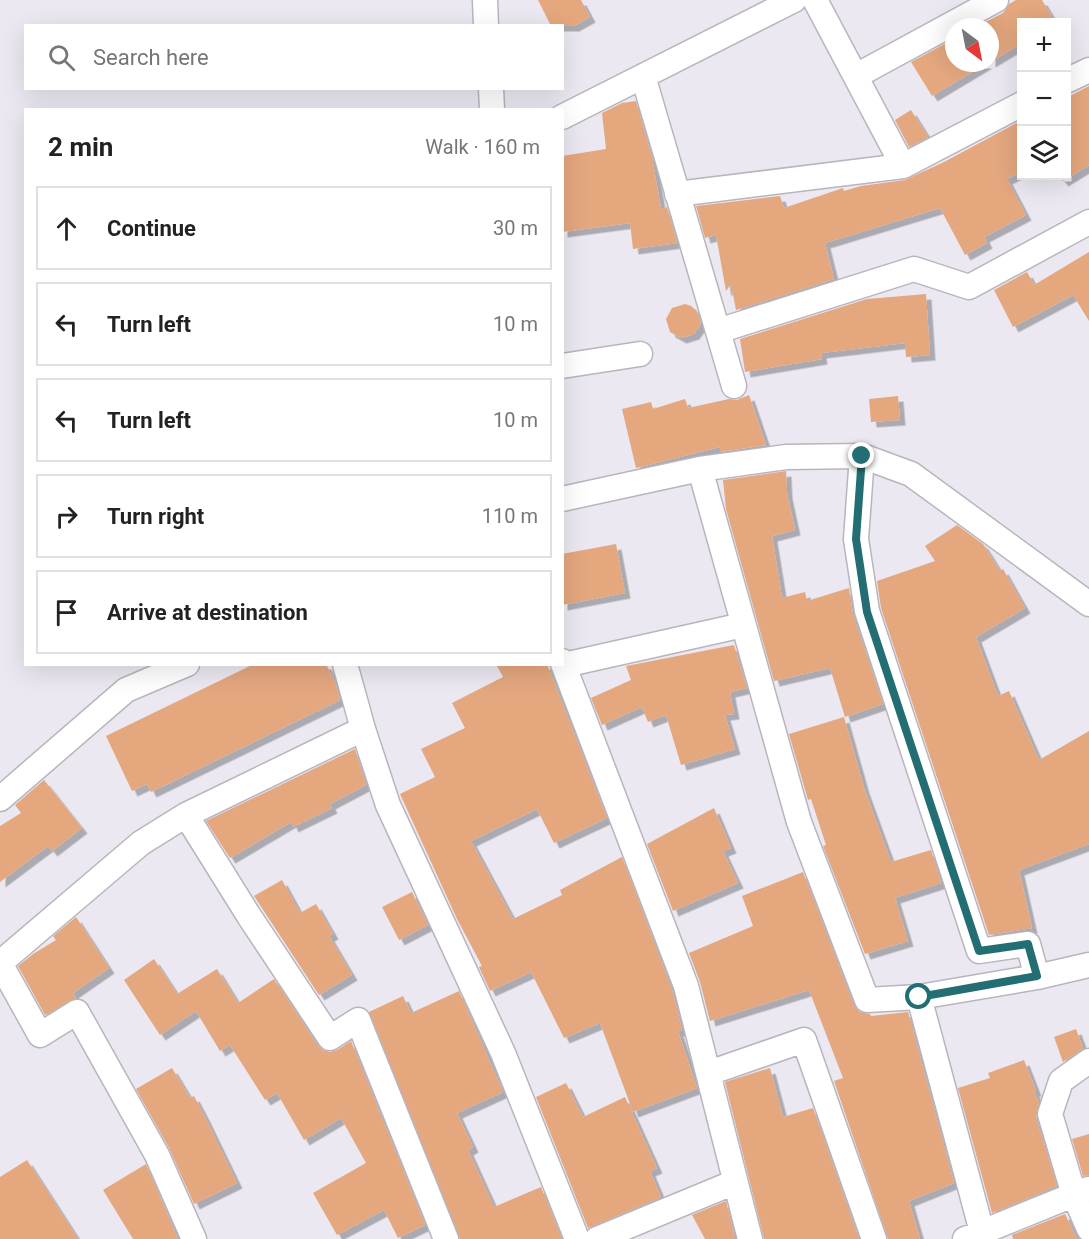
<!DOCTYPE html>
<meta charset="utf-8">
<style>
body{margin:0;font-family:Roboto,sans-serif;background:#f6f6f6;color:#222}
.controls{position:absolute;right:18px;top:18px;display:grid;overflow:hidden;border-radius:0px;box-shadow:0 6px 24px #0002}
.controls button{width:54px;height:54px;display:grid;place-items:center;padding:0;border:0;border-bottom:2px solid #e0e0e0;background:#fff;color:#222;font:30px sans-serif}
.compass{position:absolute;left:945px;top:18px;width:54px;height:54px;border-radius:50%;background:#fff;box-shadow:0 6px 24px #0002;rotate:148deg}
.stop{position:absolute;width:18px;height:18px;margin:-14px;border:4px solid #236e73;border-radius:50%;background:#fff}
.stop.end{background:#236e73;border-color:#fff;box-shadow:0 2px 6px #0008}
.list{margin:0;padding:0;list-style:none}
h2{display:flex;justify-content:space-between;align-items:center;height:78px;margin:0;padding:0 24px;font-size:26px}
h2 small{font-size:20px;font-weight:400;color:#767676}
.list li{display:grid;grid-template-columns:39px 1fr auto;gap:18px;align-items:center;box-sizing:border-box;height:84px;margin:0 12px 12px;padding:0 12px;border:2px solid #e0e0e0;border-radius:0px}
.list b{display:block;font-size:22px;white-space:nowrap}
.list em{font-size:20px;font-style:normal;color:#767676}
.icon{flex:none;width:33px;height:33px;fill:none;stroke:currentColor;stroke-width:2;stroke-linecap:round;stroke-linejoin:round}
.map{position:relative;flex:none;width:1089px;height:1239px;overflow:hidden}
.search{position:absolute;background:#fff;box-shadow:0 6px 24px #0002;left:24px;top:24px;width:540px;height:66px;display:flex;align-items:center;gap:15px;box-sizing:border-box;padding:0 21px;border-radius:0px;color:#767676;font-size:22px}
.panel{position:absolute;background:#fff;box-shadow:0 6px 24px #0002;left:24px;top:108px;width:540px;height:558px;border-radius:0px}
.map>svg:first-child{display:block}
.building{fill:#e4a77e;filter:url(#shadow)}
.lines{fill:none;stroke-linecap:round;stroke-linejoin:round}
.street-casing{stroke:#b8b5be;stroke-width:27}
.street{stroke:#fff;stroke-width:24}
.route{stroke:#236e73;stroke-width:8}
</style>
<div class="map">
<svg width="1089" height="1239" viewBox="0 0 1089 1239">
<defs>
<filter id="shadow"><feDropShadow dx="5.5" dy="5.5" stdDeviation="0" flood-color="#0004"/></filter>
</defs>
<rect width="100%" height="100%" fill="#ebe8f1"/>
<path class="building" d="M 538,0 L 581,0 L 590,17 L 574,26 L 551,26 Z
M 1016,0 L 1042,0 L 1055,22 L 1022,22 L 1022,43 L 990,62 L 990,27 L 976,27 L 1003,13 L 1009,4 Z
M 954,39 L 954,63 L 987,63 L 932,96 L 911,62 Z
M 1089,86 L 1089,165 L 1063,181 L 1059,176 L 1066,176 L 1066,98 Z
M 636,101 L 652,158 L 661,209 L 667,207 L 677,243 L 633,249 L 630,223 L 562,232 L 562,156 L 606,149 L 602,113 L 622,103 Z
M 911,110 L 928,137 L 909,147 L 895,120 Z
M 1022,120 L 1022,171 L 1007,179 L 1026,215 L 984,237 L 987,243 L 965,255 L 940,208 L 825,243 L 834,279 L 736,310 L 731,284 L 726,291 L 716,235 L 705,238 L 696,206 L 780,196 L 784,208 L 843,188 L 844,191 L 861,186 L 905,180 L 944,162 Z
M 1089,252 L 1089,321 L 1073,295 L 1013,327 L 994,290 L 1027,272 L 1034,285 Z
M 926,294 L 930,355 L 906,357 L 905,343 L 821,353 L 822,359 L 745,372 L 740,339 L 867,299 Z
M 685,304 L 691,306 L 697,311 L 701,324 L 694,334 L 681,338 L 670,332 L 666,319 L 672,308 Z
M 749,395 L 766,445 L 720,452 L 720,447 L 636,468 L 622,409 L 651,402 L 653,409 L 685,399 L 688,408 L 729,399 L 737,400 Z
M 898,396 L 900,420 L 871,422 L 869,399 Z
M 786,471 L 787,493 L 795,530 L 772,536 L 782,598 L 805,592 L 807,601 L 849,588 L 853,615 L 883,704 L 845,717 L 830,668 L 774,681 L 726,509 L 723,480 Z
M 957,525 L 983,544 L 1000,571 L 1003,569 L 1025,608 L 976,637 L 998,696 L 1009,691 L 1039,760 L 1089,731 L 1089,844 L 1019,870 L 1032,928 L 989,935 L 881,608 L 877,581 L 935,561 L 925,546 Z
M 616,544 L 625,593 L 562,605 L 562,554 Z
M 734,645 L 747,688 L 730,692 L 734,714 L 725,715 L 735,749 L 681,765 L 666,715 L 648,722 L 642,707 L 602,725 L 591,698 L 631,680 L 626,666 Z
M 254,664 L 326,664 L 335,682 L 340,700 L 151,792 L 147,784 L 132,791 L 106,736 Z
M 496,664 L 547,664 L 607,818 L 554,843 L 537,809 L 471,841 L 513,919 L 562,895 L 560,890 L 622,857 L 672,990 L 682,1030 L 678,1031 L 697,1088 L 633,1112 L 600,1023 L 564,1038 L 531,972 L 490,991 L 479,967 L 482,966 L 457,919 L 400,794 L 435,777 L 421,749 L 465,728 L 452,703 L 503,677 Z
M 844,717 L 864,788 L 891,862 L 931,850 L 941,883 L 895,898 L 908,941 L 865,954 L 823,846 L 826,845 L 811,799 L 808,800 L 789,734 Z
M 355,749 L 366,785 L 330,804 L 332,808 L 293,827 L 291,822 L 230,858 L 206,821 Z
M 44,780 L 82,828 L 52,851 L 48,846 L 0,882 L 0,826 L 21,813 L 15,805 Z
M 714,808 L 731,848 L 723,851 L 738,883 L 673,911 L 647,844 Z
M 803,872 L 854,1006 L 860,1012 L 870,1014 L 871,1016 L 908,1012 L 954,1183 L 909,1201 L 920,1239 L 888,1239 L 834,1081 L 843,1078 L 809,990 L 710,1021 L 700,982 L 689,953 L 753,926 L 742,896 Z
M 282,880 L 300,913 L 316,904 L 333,934 L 329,936 L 352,975 L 319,995 L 254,896 Z
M 412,892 L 428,925 L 399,940 L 382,907 Z
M 76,917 L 109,968 L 73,993 L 76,998 L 45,1015 L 18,966 L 33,954 L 56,940 L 53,936 Z
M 154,959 L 177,994 L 217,969 L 238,1003 L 274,979 L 318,1046 L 323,1050 L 330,1052 L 337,1050 L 351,1041 L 425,1225 L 398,1238 L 384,1210 L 337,1235 L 313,1193 L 366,1163 L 341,1118 L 304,1140 L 277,1093 L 265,1100 L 230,1045 L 220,1051 L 196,1011 L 160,1035 L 124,980 Z
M 459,991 L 503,1092 L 457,1113 L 473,1147 L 468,1150 L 494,1207 L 541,1187 L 562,1239 L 460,1239 L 369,1012 L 403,996 L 411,1013 Z
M 1076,1029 L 1083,1048 L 1063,1062 L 1054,1037 Z
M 1024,1060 L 1036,1091 L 1034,1091 L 1039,1103 L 1036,1118 L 1057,1186 L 992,1213 L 958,1088 L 990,1078 L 988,1073 Z
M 172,1068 L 190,1098 L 194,1096 L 205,1117 L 237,1183 L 194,1204 L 169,1148 L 136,1089 Z
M 770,1068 L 783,1117 L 813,1108 L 859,1239 L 764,1239 L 725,1082 Z
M 566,1083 L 583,1117 L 625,1097 L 657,1168 L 650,1171 L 661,1197 L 588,1228 L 536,1097 Z
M 1089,1134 L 1089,1175 L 1083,1176 L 1072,1139 Z
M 27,1160 L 78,1239 L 0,1239 L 0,1177 Z
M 146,1164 L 178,1239 L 133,1239 L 103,1190 Z
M 726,1201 L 735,1239 L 705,1239 L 692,1215 Z
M 1065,1214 L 1077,1239 L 1013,1239 L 1012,1235 Z"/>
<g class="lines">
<defs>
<path id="street" d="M 485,0 L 486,26
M 815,0 L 903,166
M 643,76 L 734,386
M 856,76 L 996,0
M 1066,81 L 1089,70
M 491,88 L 492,110
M 562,117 L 794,0
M 677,194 L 903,166 L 1022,104
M 718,331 L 914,269 L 969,287 L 1089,222
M 562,366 L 640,354
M 862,456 L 856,539 L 867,611 L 979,951 L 1028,944 L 1037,977
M 700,469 L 799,822 L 867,1000 L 919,997 L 1037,977 L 1089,965
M 562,499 L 700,469 L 786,457 L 862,456 L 911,474 L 1089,604
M 562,661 L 686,986 L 750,1239
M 345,664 L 363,729 L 388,805 L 503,1053 L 577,1239
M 564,665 L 743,625
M 0,799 L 126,690 L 187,664
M 186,815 L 249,916 L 330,1038 L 358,1020 L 446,1239
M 0,963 L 141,843 L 186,815 L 363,729
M 0,963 L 40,1035 L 77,1012 L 157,1155 L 194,1239
M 919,997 L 982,1232
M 1089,1061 L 1061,1081 L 1050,1114 L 1074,1195 L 1089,1229
M 709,1073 L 804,1040 L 874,1239
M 597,1239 L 735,1182
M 965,1239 L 1088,1189"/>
</defs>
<use href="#street" class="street-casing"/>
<use href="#street" class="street"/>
</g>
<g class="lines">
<path class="route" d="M 862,456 L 856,539 L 867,612 L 979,951 L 1028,944 L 1037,976 L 919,997"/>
</g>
</svg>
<div class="controls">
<button>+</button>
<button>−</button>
<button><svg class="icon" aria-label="layers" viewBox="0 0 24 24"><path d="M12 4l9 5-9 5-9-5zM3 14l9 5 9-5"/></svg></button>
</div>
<svg class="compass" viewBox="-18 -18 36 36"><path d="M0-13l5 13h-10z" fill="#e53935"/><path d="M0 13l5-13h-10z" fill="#767676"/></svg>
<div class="stop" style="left:919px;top:997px"></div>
<div class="stop end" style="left:862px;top:456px"></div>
<div class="search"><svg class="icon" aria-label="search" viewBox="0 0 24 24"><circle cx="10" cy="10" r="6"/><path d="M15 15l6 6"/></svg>Search here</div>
<section class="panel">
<h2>2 min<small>Walk · 160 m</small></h2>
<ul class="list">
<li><svg class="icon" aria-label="ahead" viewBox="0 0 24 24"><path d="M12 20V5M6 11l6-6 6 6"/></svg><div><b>Continue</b></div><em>30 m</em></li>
<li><svg class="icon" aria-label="left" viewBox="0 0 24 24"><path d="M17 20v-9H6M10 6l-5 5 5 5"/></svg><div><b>Turn left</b></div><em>10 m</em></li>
<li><svg class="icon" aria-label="left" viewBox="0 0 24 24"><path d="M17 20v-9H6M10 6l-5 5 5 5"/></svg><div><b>Turn left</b></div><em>10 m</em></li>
<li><svg class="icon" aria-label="right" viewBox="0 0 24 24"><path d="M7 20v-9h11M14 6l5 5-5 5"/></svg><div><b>Turn right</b></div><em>110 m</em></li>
<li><svg class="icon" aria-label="arrive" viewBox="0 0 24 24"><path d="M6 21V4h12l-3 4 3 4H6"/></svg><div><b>Arrive at destination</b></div></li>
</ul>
</section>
</div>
